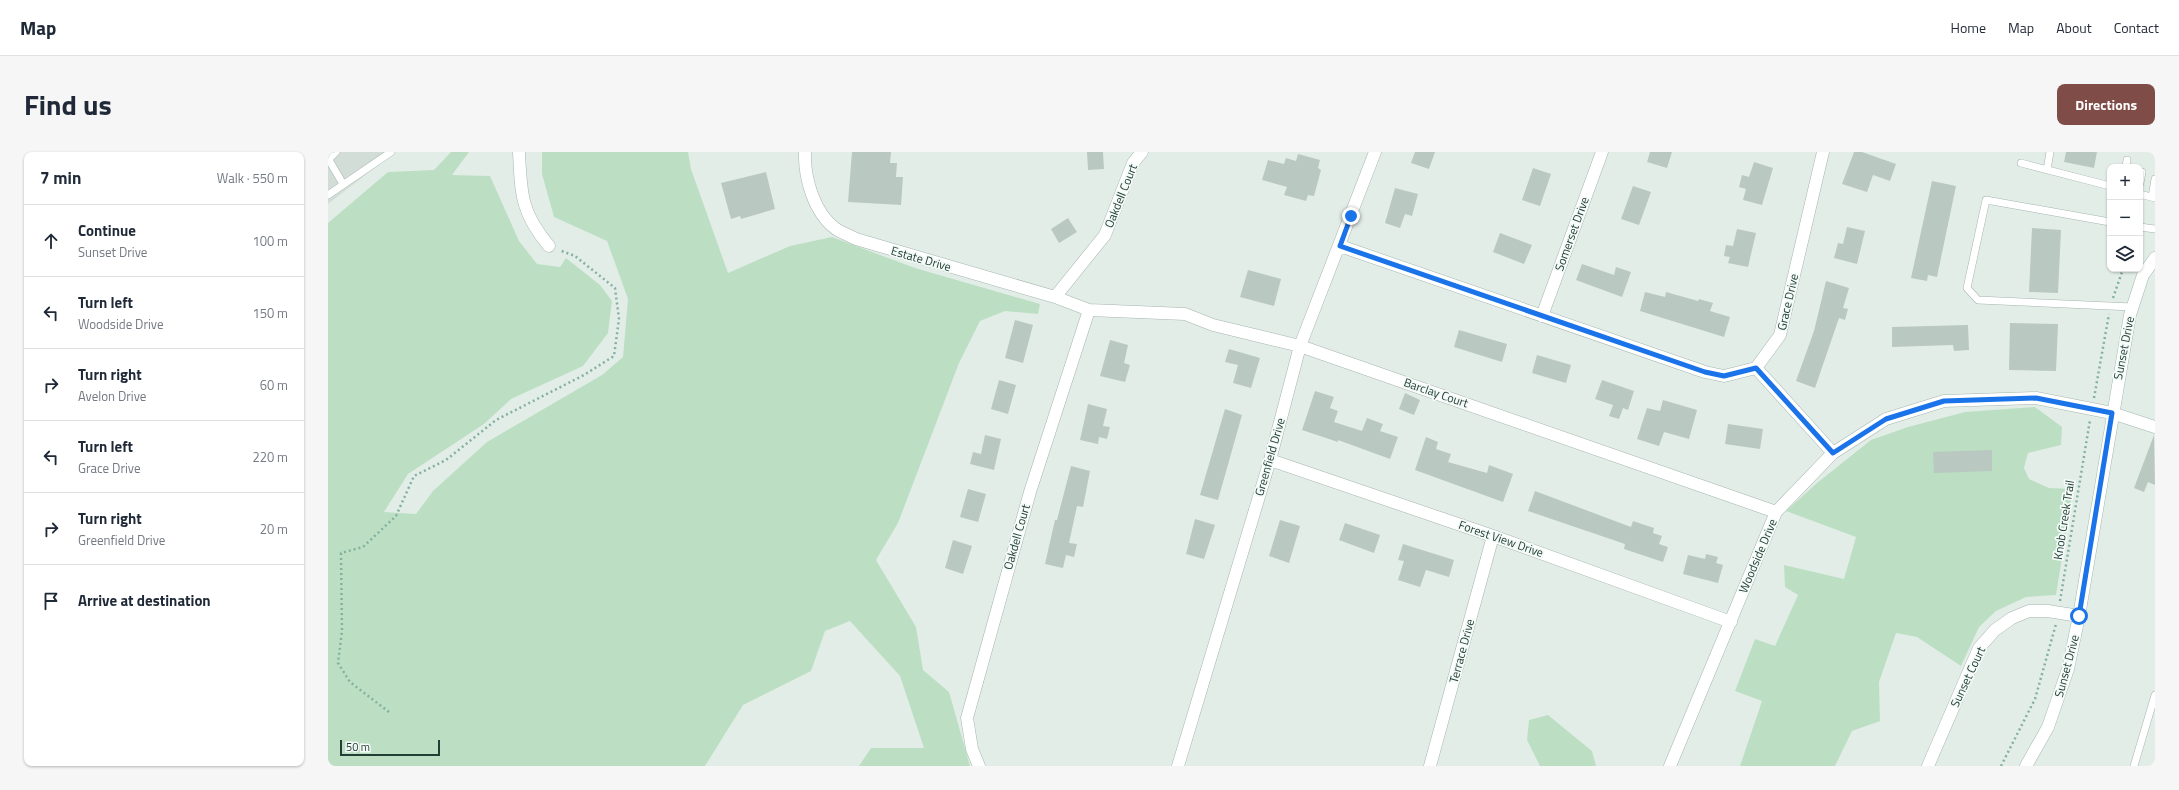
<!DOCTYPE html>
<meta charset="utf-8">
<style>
body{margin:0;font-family:"Titillium Web",sans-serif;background:#f6f6f7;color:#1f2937}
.controls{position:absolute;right:12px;top:12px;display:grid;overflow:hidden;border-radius:8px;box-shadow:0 1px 3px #0004}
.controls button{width:36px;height:36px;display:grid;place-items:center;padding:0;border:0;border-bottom:1px solid #e0e1e3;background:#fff;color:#1f2937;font:20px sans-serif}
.scale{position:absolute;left:12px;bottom:10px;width:100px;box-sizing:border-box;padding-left:4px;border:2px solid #223f36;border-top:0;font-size:11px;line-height:14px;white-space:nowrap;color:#223f36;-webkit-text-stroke:3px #f4faf7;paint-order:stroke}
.stop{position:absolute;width:12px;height:12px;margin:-9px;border:3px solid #1a73e8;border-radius:50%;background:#fff}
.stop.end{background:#1a73e8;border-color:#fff;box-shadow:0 1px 4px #0008}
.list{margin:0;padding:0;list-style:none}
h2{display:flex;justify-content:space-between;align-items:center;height:52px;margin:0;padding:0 16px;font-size:17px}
h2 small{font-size:13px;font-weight:400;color:#747a83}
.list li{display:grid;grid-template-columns:26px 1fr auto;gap:12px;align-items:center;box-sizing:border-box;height:72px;padding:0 16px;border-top:1px solid #e0e1e3}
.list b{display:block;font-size:15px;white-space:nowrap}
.list p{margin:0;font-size:13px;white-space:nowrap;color:#747a83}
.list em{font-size:13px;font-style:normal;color:#747a83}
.icon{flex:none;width:22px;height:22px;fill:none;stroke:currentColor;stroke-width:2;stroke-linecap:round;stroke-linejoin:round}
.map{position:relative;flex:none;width:1827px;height:614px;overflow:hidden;border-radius:8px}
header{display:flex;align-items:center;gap:24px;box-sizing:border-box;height:56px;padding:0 20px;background:#fff;border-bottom:1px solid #e0e1e3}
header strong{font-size:19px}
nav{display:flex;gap:22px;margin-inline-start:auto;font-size:14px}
.intro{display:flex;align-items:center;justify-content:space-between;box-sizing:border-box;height:96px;padding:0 24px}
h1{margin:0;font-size:28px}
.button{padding:10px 18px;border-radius:8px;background:#7f4c47;color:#fff;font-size:14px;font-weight:700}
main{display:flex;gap:24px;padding:0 24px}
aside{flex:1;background:#fff;border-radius:8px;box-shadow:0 1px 3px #0004}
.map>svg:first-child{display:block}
.built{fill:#d2ddd7}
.green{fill:#bcdfc3}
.building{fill:#b9c8c1}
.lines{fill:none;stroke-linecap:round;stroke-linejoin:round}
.lane-casing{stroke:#a5b5af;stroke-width:8}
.street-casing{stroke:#a5b5af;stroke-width:13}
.secondary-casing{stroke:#a1b9af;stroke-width:13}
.path{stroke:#83b1a0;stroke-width:2.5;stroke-dasharray:2 3;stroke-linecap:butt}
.lane{stroke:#fff;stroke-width:7}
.street{stroke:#fff;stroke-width:12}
.secondary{stroke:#fff;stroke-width:12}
.route{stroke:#1a73e8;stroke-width:5}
.labels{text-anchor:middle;stroke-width:3.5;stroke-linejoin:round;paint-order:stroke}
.street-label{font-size:12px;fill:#223f36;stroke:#f4faf7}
</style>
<header>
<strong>Map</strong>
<nav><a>Home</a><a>Map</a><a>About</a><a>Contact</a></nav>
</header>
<div class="intro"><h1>Find us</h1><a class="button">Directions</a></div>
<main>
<aside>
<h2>7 min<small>Walk · 550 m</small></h2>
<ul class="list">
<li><svg class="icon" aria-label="ahead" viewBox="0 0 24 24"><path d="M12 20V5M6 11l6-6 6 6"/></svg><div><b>Continue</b><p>Sunset Drive</p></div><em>100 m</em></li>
<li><svg class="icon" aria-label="left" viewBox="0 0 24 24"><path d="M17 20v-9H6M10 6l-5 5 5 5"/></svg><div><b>Turn left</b><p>Woodside Drive</p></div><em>150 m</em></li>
<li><svg class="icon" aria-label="right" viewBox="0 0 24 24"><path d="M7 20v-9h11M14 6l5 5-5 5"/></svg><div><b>Turn right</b><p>Avelon Drive</p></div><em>60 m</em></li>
<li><svg class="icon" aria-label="left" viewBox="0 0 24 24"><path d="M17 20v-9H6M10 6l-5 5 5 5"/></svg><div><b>Turn left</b><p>Grace Drive</p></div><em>220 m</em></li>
<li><svg class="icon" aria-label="right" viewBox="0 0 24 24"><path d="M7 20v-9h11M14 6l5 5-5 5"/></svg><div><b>Turn right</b><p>Greenfield Drive</p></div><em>20 m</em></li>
<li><svg class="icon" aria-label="arrive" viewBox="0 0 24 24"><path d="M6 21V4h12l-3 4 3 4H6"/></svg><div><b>Arrive at destination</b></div></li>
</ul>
</aside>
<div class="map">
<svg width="1827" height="614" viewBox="0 0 1827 614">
<rect width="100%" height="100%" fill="#e3ede8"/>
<path class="built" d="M 0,0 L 67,0 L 0,52 Z"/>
<path class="green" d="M 123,0 L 141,0 L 124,23 L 162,24 L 191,89 L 209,112 L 232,115 L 238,106 L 272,133 L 284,149 L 280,181 L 255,214 L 183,247 L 156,272 L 80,322 L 56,360 L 88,362 L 105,339 L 159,290 L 274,223 L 295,205 L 300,147 L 279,89 L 226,65 L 214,22 L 214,0 L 360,0 L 363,17 L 400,121 L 462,94 L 504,85 L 587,116 L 712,152 L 710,162 L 677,159 L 652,169 L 631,211 L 570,371 L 548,408 L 588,475 L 595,518 L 621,540 L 642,614 L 531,614 L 543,596 L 596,596 L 572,524 L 522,469 L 497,479 L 483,519 L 415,553 L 377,614 L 0,614 L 0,71 L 60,20 L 106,18 Z
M 1707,255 L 1734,275 L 1733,293 L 1700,301 L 1696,316 L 1701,327 L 1721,336 L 1745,337 L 1728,443 L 1698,445 L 1668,459 L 1651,475 L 1633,514 L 1589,485 L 1568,481 L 1551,530 L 1552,569 L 1524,579 L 1507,614 L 1412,614 L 1434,549 L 1407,539 L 1427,487 L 1447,494 L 1470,443 L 1457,435 L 1456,413 L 1516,427 L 1528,385 L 1458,359 L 1489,331 L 1543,288 L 1580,275 L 1637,260 Z
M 1220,563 L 1264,599 L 1268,614 L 1212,614 L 1199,588 L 1201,568 Z"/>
<path class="building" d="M 524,0 L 563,0 L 562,11 L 569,11 L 568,25 L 575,25 L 573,53 L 520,50 Z
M 759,0 L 775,0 L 776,17 L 760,18 Z
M 1087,0 L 1107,0 L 1101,17 L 1083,11 Z
M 1322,0 L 1344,0 L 1339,16 L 1319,10 Z
M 1526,0 L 1534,0 L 1568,12 L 1562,29 L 1545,23 L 1539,40 L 1514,32 Z
M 1738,0 L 1769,0 L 1766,16 L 1736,10 Z
M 970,2 L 992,8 L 990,16 L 993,18 L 986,44 L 980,43 L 978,49 L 956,43 L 959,35 L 934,28 L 940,8 L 956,12 L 958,6 L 968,9 Z
M 1426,10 L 1445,16 L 1434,53 L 1415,48 L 1418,37 L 1411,35 L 1414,23 L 1421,25 Z
M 1205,16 L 1223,22 L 1212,54 L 1194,48 Z
M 438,20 L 447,57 L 413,67 L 412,64 L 403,67 L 393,31 Z
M 1604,29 L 1628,34 L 1609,125 L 1600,123 L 1599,129 L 1583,126 Z
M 1305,34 L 1323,40 L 1311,73 L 1293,67 Z
M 1067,36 L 1090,42 L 1084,64 L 1077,62 L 1072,76 L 1057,71 Z
M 740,66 L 749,80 L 731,91 L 723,77 Z
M 1519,75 L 1537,79 L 1529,112 L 1506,106 L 1510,91 L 1515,92 Z
M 1704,76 L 1733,78 L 1730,141 L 1701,140 Z
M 1409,77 L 1428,81 L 1420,115 L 1400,111 L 1402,105 L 1396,104 L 1398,93 L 1405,94 Z
M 1172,81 L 1204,93 L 1196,112 L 1165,100 Z
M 1254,112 L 1286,123 L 1288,115 L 1303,120 L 1294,145 L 1248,128 Z
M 920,118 L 953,127 L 946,154 L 912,145 Z
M 1498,129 L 1521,136 L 1515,156 L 1520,157 L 1517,168 L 1511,166 L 1487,236 L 1468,229 L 1486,179 Z
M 1317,140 L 1337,145 L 1338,140 L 1370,149 L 1371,147 L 1385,151 L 1382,159 L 1402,165 L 1396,185 L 1312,159 Z
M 687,168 L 705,173 L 695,211 L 677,206 Z
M 1682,171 L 1730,172 L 1728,219 L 1681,218 Z
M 1640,173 L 1641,198 L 1626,199 L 1625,193 L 1564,195 L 1564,175 Z
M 1131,178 L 1179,192 L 1174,210 L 1126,195 Z
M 782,188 L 800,193 L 796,211 L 802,213 L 797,230 L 772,224 Z
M 901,197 L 932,206 L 923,236 L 905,231 L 910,213 L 897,210 Z
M 1209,203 L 1243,213 L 1238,231 L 1204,221 Z
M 671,228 L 688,233 L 680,262 L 663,257 Z
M 1274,228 L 1306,239 L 1300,258 L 1295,256 L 1291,267 L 1281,264 L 1285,253 L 1267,247 Z
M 987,239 L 1006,245 L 1002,256 L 1010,259 L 1006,270 L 1034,279 L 1039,266 L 1055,272 L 1052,279 L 1070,285 L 1062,307 L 1010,288 L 1010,290 L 974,278 Z
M 1077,241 L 1092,248 L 1086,263 L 1071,257 Z
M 1335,248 L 1369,258 L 1361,287 L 1336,280 L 1331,294 L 1309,287 L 1319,256 L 1332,259 Z
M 760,252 L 779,257 L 775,274 L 782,275 L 779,287 L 771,285 L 770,292 L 752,288 Z
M 897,257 L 914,263 L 890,348 L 872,343 Z
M 1400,272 L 1435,277 L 1432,297 L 1397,292 Z
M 657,283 L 673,287 L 666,318 L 642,312 L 645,300 L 653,302 Z
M 1826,283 L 1827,333 L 1820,330 L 1816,340 L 1806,336 Z
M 1098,285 L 1110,290 L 1108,297 L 1123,302 L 1120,310 L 1159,321 L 1161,313 L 1185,322 L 1175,350 L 1087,318 Z
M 1664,298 L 1664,319 L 1606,321 L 1605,300 Z
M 743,314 L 762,319 L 755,355 L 749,354 L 741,391 L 749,392 L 746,405 L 738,403 L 735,416 L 717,412 L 727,368 L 729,368 Z
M 640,337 L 658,342 L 650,370 L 632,365 Z
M 1207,339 L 1303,375 L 1305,369 L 1326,376 L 1325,381 L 1334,384 L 1331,392 L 1340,395 L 1335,410 L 1296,397 L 1297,392 L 1200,359 Z
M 867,367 L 887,373 L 876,407 L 858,402 Z
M 952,368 L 972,374 L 961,411 L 941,404 Z
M 1017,371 L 1052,383 L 1046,401 L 1011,388 Z
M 625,388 L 644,394 L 635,422 L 617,416 Z
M 1075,392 L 1126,408 L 1121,425 L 1098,418 L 1092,435 L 1070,428 L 1076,409 L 1070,408 Z
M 1378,402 L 1390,405 L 1388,411 L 1395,413 L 1390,431 L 1355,422 L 1360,403 L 1377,407 Z"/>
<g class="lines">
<defs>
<path id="lane" d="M 0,8 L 8,0
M 1,8 L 15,32
M 1693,11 L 1782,34
M 1798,15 L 1799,8
M 1719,18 L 1722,0
M 1812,31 L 1814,20
M 1812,42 L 1827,46
M 0,43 L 63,0
M 1824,45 L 1827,27
M 1782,70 L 1658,48 L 1639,136 L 1650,148 L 1804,155
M 1812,75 L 1827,77
M 1806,614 L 1827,543"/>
<path id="street" d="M 191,0 C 193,42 193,61 221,94
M 477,0 C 476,26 486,61 508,77 C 514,81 521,83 528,87 L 727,145 L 761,158 L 857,162 L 885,173 L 972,194 L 1448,360
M 1012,94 L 1377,220 L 1396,224 L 1428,216 L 1452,183 L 1495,0
M 727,145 L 777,83 L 805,11 L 814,0
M 1214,164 L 1274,0
M 1428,216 L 1505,301
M 942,308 L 1165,384 L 1403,470
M 651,614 L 644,597 L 639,566 L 702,340 L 761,158
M 850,614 L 942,308 L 972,194 L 1047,0
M 1102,614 L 1165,384
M 1342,614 L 1448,360 L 1505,301 L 1558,267 L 1616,249 L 1708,246 L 1784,261 L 1827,275
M 1600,614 L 1651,496 L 1667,478 L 1684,466 L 1701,459 L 1720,459 L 1751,464"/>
<path id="secondary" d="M 1698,614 L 1720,575 L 1740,517 L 1751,464 L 1802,163 L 1815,123 L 1827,106"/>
</defs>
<use href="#lane" class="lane-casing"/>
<use href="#street" class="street-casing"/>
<use href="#secondary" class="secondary-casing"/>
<path class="path" d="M 1785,146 L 1795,117
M 1766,246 L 1781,162
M 1732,449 L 1762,268
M 61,560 L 22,530 L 10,511 L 14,479 L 13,401 L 35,395 L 68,364 L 86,324 L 118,308 L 168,268 L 256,223 L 286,204 L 291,167 L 287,136 L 247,104 L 231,98
M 1673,614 L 1707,547 L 1728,472"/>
<use href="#lane" class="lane"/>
<use href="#street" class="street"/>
<use href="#secondary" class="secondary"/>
</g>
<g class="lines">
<path class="route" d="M 1023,64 L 1012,94 L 1377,220 L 1396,224 L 1428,216 L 1505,301 L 1558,267 L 1616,249 L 1708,246 L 1784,261 L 1751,464"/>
</g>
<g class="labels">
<g class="street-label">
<text transform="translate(793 44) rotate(-68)" y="4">Oakdell Court</text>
<text transform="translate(1244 82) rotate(-70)" y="4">Somerset Drive</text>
<text transform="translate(593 107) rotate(16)" y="4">Estate Drive</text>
<text transform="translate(1460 150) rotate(-77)" y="4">Grace Drive</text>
<text transform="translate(1796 196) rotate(-79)" y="4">Sunset Drive</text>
<text transform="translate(1108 241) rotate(19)" y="4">Barclay Court</text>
<text transform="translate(942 305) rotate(-74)" y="4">Greenfield Drive</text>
<text transform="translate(1736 368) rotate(-81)" y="4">Knob Creek Trail</text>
<text transform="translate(689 385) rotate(-74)" y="4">Oakdell Court</text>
<text transform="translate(1173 387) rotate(19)" y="4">Forest View Drive</text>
<text transform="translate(1430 404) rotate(-67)" y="4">Woodside Drive</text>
<text transform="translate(1134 499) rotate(-75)" y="4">Terrace Drive</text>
<text transform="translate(1739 514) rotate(-75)" y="4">Sunset Drive</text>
<text transform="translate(1640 525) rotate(-65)" y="4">Sunset Court</text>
</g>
</g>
</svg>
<div class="controls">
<button>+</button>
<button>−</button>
<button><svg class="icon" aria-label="layers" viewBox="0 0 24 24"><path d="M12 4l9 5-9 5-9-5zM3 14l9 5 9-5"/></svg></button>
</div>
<div class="scale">50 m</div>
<div class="stop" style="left:1751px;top:464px"></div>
<div class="stop end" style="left:1023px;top:64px"></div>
</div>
</main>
